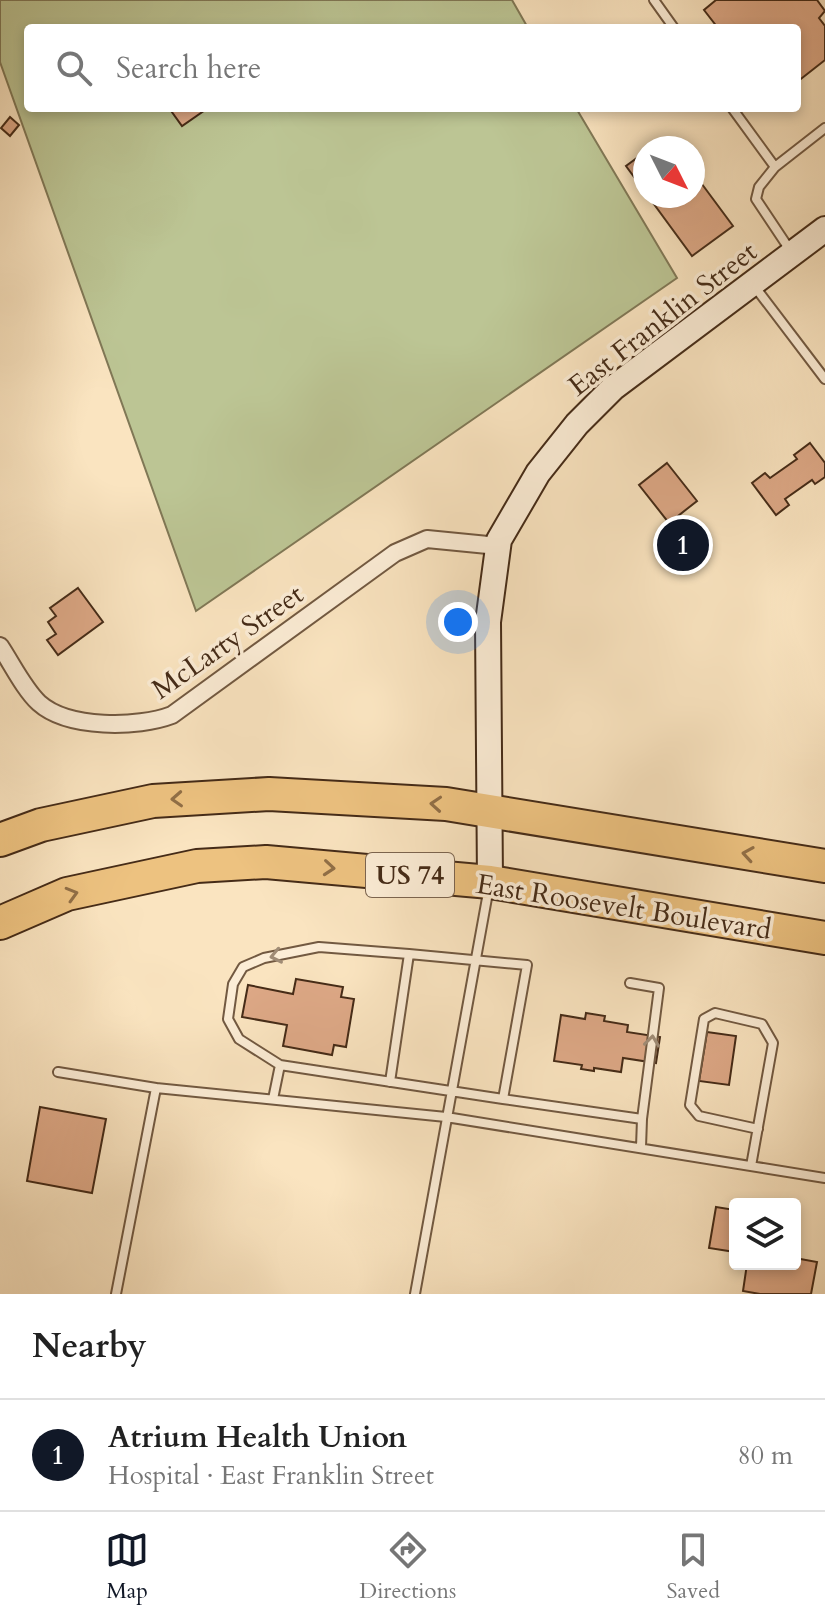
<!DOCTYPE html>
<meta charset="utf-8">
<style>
body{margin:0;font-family:Cardo,serif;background:#f6f6f6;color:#222}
.controls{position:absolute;right:24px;bottom:24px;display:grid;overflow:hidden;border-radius:8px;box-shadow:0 4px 12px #0003}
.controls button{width:72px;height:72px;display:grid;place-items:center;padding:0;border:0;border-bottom:2px solid #e0e0e0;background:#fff;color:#222;font:40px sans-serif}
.compass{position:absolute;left:633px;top:136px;width:72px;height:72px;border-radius:50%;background:#fff;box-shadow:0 4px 12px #0003;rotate:132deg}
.you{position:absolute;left:458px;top:622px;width:28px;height:28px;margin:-20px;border:6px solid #fff;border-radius:50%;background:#1a73e8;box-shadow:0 0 0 12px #1a73e833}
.badge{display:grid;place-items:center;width:52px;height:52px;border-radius:50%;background:#111827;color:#fff;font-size:26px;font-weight:700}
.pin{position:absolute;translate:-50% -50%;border:4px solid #fff;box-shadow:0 2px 8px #0006}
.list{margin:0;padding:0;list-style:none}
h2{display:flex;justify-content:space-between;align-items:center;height:104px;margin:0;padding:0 32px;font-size:34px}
h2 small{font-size:26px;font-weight:400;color:#767676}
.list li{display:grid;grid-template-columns:52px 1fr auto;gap:24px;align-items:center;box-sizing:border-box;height:112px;padding:0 32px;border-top:2px solid #e0e0e0}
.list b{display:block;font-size:30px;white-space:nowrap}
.list p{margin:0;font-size:26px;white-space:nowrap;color:#767676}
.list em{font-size:26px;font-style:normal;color:#767676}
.icon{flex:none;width:44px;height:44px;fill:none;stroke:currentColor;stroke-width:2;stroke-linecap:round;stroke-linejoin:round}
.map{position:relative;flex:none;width:825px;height:1294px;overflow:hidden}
.search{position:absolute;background:#fff;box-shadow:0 4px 12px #0003;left:24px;right:24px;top:24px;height:88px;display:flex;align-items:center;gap:20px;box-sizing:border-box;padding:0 28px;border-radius:8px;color:#767676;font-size:30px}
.sheet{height:216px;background:#fff}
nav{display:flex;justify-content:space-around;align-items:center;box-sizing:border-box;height:112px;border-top:2px solid #e0e0e0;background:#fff;font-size:22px;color:#767676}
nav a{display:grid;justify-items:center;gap:4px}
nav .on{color:#111827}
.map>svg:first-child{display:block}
.green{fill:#bcc594;stroke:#807856;stroke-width:2}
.building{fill:#dda886;stroke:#452b17;stroke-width:2}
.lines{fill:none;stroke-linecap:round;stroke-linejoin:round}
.lane-casing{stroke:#725941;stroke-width:12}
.street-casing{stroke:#725941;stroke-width:20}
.secondary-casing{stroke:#452b17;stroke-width:28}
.highway-casing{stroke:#452b17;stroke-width:36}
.lane{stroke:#fcedd6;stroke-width:8}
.street{stroke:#fcedd6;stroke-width:16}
.secondary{stroke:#fcedd6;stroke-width:24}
.highway{stroke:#edc280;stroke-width:32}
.oneway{stroke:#916f46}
.oneway2{stroke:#a08c76}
.labels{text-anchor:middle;stroke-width:7;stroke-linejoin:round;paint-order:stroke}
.shield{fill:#fcedd6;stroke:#7c6550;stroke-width:2}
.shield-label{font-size:26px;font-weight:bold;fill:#452b17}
.street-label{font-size:28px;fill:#452b17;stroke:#fcedd6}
</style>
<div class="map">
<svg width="825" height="1294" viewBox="0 0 825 1294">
<rect width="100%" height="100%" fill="#fae4c0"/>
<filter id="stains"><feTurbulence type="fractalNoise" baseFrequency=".0025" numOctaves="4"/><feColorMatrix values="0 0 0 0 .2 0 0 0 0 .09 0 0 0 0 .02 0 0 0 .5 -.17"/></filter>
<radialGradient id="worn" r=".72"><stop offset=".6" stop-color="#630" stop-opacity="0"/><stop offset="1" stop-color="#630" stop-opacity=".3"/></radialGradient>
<path class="green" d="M 0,0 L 512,0 L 528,28 L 28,28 L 28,108 L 576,108 L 677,278 L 196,611 L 0,62 Z"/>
<path class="building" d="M 716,0 L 817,0 L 825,11 L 819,18 L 825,26 L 825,60 L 797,82 L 797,28 L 718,28 L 704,10 Z
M 169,108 L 208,108 L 182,126 Z
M 10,117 L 19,125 L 10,136 L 1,128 Z
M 645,152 L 645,192 L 626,166 Z
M 693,172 L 733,226 L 692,256 L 648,196 L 693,196 Z
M 810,443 L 825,463 L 825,477 L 815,484 L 812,480 L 785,499 L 789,505 L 776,515 L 752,483 L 765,473 L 770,478 L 797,459 L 794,455 Z
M 667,463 L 697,501 L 669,523 L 639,485 Z
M 78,588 L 103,622 L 58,655 L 47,640 L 56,634 L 48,622 L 56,616 L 50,608 Z
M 296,979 L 343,987 L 341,997 L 354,999 L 346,1047 L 334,1045 L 332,1055 L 283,1046 L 287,1025 L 242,1017 L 248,985 L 293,994 Z
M 586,1013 L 605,1016 L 604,1021 L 628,1025 L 627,1032 L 660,1037 L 656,1063 L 623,1058 L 621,1072 L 594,1068 L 594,1071 L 581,1069 L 582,1065 L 554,1061 L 561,1015 L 585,1019 Z
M 707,1032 L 736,1036 L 729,1085 L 699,1081 Z
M 40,1107 L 106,1119 L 92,1193 L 27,1181 Z
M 716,1207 L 735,1210 L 735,1252 L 709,1248 Z
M 795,1258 L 817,1262 L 811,1294 L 760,1294 L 743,1291 L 747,1264 L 795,1264 Z"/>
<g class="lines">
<defs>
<path id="lane" d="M 654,0 L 674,28
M 732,108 L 775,167 L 825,128
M 775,167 L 759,187 L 756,199 L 790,250
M 755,287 L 825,379
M 409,954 L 319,947 L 264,958 L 243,967 L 233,984 L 228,1019 L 239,1039 L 280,1065 L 503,1099
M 630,983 L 659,988 L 642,1119
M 58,1072 L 156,1088 L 446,1117 L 825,1178
M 390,1082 L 409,954 L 527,965 L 503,1099 L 642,1119 L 641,1147
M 273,1099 L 280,1065
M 751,1166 L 773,1043 L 762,1024 L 715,1013 L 704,1019 L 690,1105 L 699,1116 L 758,1129
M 116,1294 L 156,1088
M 415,1294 L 489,887"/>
<path id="street" d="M 0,646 C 12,664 24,689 39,703 C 68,729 138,728 172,715 L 395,553 L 427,539 L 498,546"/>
<path id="secondary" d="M 490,882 L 488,622 L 499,540 L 538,473 L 577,424 L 613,388 L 825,229"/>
<path id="highway" d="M 0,840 L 41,825 L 153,801 L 269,794 L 446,804 L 825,866
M 0,923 L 67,894 L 197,866 L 266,862 L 490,882 L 825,938"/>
</defs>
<use href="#lane" class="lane-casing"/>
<use href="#street" class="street-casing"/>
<use href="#secondary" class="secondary-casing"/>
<use href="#highway" class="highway-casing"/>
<use href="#lane" class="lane"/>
<use href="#street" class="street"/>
<use href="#secondary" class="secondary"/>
<use href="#highway" class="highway"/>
</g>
<defs><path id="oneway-chevron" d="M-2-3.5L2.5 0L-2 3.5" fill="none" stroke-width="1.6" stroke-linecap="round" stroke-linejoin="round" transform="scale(2)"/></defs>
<g class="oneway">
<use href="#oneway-chevron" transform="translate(177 799) rotate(177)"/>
<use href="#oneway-chevron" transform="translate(436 804) rotate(-176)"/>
<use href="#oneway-chevron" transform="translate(748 854) rotate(-171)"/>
<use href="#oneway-chevron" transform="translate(329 868) rotate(5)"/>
<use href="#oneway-chevron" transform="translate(72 894) rotate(-16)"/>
</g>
<g class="oneway2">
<use href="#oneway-chevron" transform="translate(276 956) rotate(168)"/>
<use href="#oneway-chevron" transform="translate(652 1041) rotate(-83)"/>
</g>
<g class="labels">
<rect class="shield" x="366" y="853" width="88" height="44" rx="6"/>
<g class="shield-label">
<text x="410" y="884">US 74</text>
</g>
<g class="street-label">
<text transform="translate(662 318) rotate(-38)" y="10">East Franklin Street</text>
<text transform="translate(227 641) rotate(-35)" y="10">McLarty Street</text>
<text transform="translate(624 906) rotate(9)" y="10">East Roosevelt Boulevard</text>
</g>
</g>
<rect width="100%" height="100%" filter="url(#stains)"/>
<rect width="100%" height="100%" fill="url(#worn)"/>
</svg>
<div class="controls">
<button><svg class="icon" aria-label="layers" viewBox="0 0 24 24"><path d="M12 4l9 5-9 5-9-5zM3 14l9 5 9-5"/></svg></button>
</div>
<svg class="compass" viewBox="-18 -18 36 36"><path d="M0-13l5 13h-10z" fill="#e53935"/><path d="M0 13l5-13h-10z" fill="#767676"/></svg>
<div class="you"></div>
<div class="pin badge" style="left:683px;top:545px">1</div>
<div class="search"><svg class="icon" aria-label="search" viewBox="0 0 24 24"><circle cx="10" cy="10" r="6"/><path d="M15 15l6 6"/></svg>Search here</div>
</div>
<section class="sheet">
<h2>Nearby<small></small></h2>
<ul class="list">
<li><span class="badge">1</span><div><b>Atrium Health Union</b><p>Hospital · East Franklin Street</p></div><em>80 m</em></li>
</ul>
</section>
<nav>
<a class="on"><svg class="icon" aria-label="map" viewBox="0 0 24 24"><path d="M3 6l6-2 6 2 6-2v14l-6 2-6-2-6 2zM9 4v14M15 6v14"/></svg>Map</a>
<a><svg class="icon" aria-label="directions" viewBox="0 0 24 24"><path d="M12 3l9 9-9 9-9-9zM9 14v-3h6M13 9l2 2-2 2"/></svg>Directions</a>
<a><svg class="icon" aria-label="saved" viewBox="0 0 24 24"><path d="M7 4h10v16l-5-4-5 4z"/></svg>Saved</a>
</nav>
